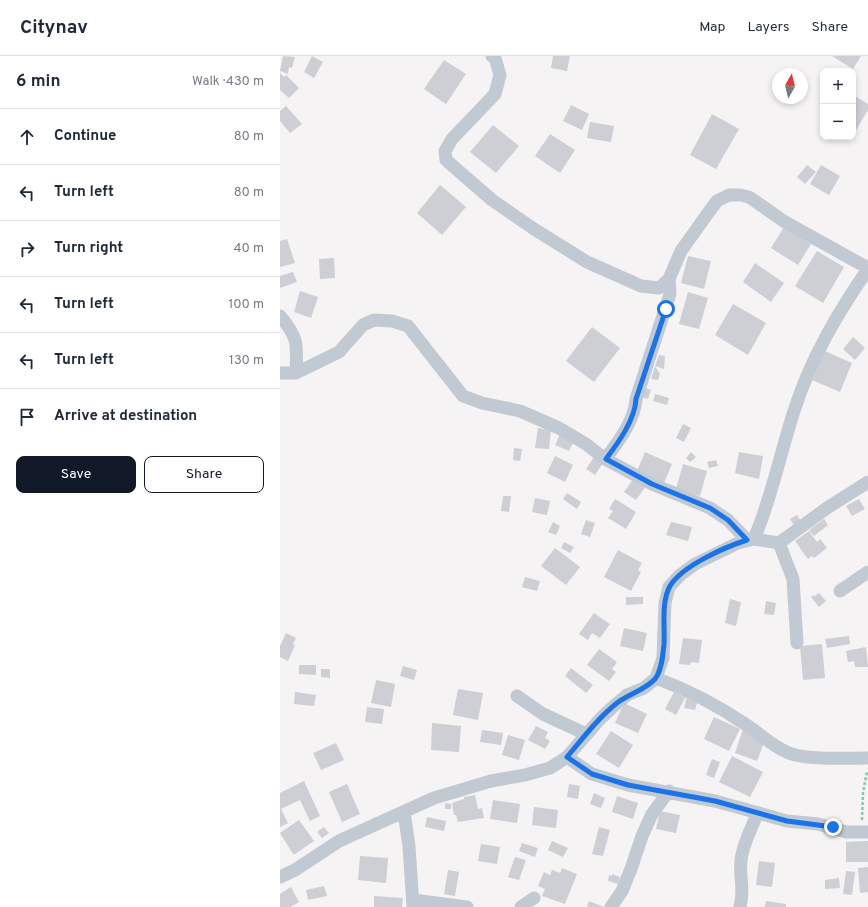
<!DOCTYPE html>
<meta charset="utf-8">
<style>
body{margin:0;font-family:Overpass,sans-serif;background:#f6f6f7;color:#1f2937}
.controls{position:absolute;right:12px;top:12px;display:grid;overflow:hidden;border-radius:8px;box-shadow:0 2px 6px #0003}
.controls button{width:36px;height:36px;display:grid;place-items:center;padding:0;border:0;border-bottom:1px solid #e0e1e3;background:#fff;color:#1f2937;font:20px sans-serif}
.compass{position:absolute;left:492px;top:12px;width:36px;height:36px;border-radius:50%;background:#fff;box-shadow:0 2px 6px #0003;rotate:8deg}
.stop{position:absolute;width:12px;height:12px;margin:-9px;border:3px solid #1a73e8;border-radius:50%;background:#fff}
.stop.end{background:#1a73e8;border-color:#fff;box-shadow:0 1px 4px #0008}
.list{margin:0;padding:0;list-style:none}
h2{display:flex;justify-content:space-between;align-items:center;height:52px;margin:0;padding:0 16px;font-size:17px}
h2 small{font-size:13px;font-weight:400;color:#747a83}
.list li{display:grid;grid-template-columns:26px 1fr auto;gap:12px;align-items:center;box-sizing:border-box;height:56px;padding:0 16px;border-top:1px solid #e0e1e3}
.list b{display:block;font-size:15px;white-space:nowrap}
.list em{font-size:13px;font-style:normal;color:#747a83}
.actions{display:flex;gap:8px;padding:12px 16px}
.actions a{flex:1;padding:9px 0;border:1px solid #111827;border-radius:8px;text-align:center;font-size:14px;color:#111827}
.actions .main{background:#111827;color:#fff}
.icon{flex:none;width:22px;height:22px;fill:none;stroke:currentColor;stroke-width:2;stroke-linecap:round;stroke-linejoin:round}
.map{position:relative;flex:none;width:588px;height:851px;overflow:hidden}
header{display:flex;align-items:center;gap:24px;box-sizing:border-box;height:56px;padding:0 20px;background:#fff;border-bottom:1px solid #e0e1e3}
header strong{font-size:19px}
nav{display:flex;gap:22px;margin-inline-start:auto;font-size:14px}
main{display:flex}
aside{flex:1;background:#fff}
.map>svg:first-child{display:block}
.building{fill:#cdcfd5}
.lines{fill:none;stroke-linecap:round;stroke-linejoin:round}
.path{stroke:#7ad0a6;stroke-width:2.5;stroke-dasharray:3 2;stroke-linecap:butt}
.street{stroke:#c1cad2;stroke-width:13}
.route{stroke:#1a73e8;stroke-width:5}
</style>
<header>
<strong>Citynav</strong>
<nav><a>Map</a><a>Layers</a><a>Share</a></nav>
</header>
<main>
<aside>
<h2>6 min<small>Walk · 430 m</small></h2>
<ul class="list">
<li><svg class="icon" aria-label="ahead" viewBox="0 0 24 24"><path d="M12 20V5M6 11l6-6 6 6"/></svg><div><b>Continue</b></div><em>80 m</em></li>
<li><svg class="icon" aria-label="left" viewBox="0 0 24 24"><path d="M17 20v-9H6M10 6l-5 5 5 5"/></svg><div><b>Turn left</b></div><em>80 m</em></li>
<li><svg class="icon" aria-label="right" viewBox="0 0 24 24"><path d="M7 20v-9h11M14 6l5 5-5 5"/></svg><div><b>Turn right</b></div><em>40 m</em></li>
<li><svg class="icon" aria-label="left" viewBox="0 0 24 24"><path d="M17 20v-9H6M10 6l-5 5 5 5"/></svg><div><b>Turn left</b></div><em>100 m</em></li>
<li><svg class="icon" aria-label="left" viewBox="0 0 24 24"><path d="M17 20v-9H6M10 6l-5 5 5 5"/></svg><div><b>Turn left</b></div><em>130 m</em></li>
<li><svg class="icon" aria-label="arrive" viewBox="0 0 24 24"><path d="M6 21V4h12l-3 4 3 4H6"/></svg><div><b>Arrive at destination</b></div></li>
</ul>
<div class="actions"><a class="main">Save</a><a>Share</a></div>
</aside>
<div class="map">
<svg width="588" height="851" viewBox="0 0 588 851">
<rect width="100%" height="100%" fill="#f5f3f3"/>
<path class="building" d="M 3,0 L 15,1 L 12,12 L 9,11 L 8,18 L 0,15 Z
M 32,0 L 43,6 L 34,22 L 24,16 Z
M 273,0 L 290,0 L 287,15 L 271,12 Z
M 552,0 L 581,0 L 573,13 Z
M 164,4 L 186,18 L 166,48 L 144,33 Z
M 0,17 L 4,21 L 6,19 L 19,32 L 9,42 L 0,34 Z
M 573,39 L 588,48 L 588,54 L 573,79 Z
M 291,49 L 309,58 L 302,74 L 283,65 Z
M 6,50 L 22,68 L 10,77 L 0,65 L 0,55 Z
M 432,58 L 459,73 L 436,113 L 410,99 Z
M 310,66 L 334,70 L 331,86 L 307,82 Z
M 213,69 L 239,90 L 216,117 L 190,96 Z
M 270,78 L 295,94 L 280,117 L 255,100 Z
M 527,109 L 536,116 L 525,128 L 517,121 Z
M 541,109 L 560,120 L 549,139 L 530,128 Z
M 160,129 L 186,151 L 162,179 L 137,157 Z
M 504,171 L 531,188 L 518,209 L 491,192 Z
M 7,183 L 15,207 L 0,211 L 0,185 Z
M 537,195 L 564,211 L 543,247 L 515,230 Z
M 408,200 L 431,205 L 424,233 L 401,227 Z
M 54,202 L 55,222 L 40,223 L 39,203 Z
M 475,207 L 504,227 L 491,246 L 463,226 Z
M 13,216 L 17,226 L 0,232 L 0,220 Z
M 20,235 L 38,241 L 31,262 L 14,256 Z
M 408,236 L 428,242 L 419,273 L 399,268 Z
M 453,248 L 486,267 L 468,299 L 435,279 Z
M 312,271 L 340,292 L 314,326 L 286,305 Z
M 573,281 L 585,292 L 575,304 L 563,293 Z
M 545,295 L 572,307 L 560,336 L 532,324 Z
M 379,299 L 385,300 L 384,313 L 375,310 Z
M 375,310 L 380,318 L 378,324 L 371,323 Z
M 364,331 L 371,334 L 368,343 L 361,341 Z
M 375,338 L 389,342 L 387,349 L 373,345 Z
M 403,368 L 411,372 L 404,386 L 396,382 Z
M 258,372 L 271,374 L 269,393 L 255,392 Z
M 280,378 L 294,385 L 289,395 L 275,389 Z
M 234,392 L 242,393 L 240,405 L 233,404 Z
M 365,396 L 392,408 L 384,427 L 357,415 Z
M 411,396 L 416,401 L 410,406 L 406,402 Z
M 459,396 L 483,400 L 479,423 L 455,417 Z
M 275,400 L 293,409 L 285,426 L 267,417 Z
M 314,401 L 323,407 L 315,419 L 306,413 Z
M 436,404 L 438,410 L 429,412 L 427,406 Z
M 403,408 L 427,415 L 420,440 L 396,433 Z
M 354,422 L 366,430 L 356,444 L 344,436 Z
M 287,437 L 301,446 L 297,453 L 283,443 Z
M 223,440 L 231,440 L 229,456 L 221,455 Z
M 255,442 L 270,445 L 267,459 L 252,456 Z
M 335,443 L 356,456 L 346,473 L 328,462 L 333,455 L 329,453 Z
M 579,443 L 585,453 L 572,460 L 566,450 Z
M 517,459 L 521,465 L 514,470 L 510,463 Z
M 544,463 L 548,469 L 534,480 L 529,474 Z
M 306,464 L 315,467 L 310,481 L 301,478 Z
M 273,466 L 280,470 L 276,479 L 268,476 Z
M 391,466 L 412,471 L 408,485 L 386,479 Z
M 529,475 L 537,486 L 540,483 L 547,492 L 534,502 L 532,500 L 528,503 L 515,485 Z
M 284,486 L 294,491 L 290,497 L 281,492 Z
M 275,492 L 300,511 L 286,529 L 261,510 Z
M 338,494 L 362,507 L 358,514 L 361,516 L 351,535 L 324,521 Z
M 245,521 L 260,525 L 257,535 L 242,531 Z
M 539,537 L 546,545 L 539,551 L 531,541 L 534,539 L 535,540 Z
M 346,541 L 363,541 L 363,548 L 346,549 Z
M 450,543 L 461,546 L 456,570 L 445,567 Z
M 486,545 L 496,547 L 494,559 L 484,558 Z
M 314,557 L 330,568 L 320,582 L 312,577 L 308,584 L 299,578 Z
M 344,572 L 367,577 L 363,595 L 340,590 Z
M 6,577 L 16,582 L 13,588 L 15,589 L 8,605 L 0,601 L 0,590 Z
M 569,580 L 570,588 L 547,592 L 545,583 Z
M 403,582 L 422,584 L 419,607 L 411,606 L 410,609 L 399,608 Z
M 542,588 L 545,622 L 523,624 L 520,590 Z
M 586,591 L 588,611 L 575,611 L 574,605 L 568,606 L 566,595 Z
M 319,593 L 337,606 L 332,613 L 336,616 L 329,625 L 307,609 Z
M 19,609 L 36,609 L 36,619 L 19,618 Z
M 123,610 L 137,614 L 134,624 L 120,620 Z
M 291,612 L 313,629 L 306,637 L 285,620 Z
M 41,613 L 50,613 L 50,622 L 41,621 Z
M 96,624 L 115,628 L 111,651 L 91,647 Z
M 178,633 L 203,637 L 198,664 L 173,659 Z
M 15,636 L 36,639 L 34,650 L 14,648 Z
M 394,636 L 405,642 L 396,659 L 385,653 Z
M 407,641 L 418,644 L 415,654 L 404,652 Z
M 344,647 L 367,658 L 358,677 L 335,667 Z
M 87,651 L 104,653 L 102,668 L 85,666 Z
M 434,661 L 460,673 L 449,695 L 424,683 Z
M 152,667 L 181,670 L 179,696 L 151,694 Z
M 256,670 L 268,676 L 265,682 L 270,685 L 265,693 L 248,684 Z
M 463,673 L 486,681 L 477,705 L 455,697 Z
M 202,674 L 223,677 L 221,689 L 200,686 Z
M 331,675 L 353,689 L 339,712 L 316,698 Z
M 228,679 L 245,684 L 239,704 L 222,699 Z
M 56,687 L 64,704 L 41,714 L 33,697 Z
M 452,700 L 483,716 L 470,741 L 439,726 Z
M 432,703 L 440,706 L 434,722 L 426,719 Z
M 24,725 L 40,760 L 30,765 L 20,744 L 1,753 L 8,767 L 0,771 L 0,737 Z
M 67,728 L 80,758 L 62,766 L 49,736 Z
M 289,728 L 300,730 L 298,743 L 287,741 Z
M 314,737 L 325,742 L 321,752 L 310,748 Z
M 195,739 L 198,753 L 202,752 L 204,762 L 178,766 L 176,759 L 174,759 L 172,747 L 184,743 L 184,741 Z
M 337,740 L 358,747 L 353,763 L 332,756 Z
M 213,744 L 240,748 L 237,767 L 210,763 Z
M 165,747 L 171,748 L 171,753 L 165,753 Z
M 254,751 L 278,754 L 276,772 L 252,769 Z
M 380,755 L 400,759 L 396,777 L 376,773 Z
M 147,761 L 166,765 L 164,775 L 145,771 Z
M 19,764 L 34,785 L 15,798 L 13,798 L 0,777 Z
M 44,771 L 49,777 L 42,782 L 37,776 Z
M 319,771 L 330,774 L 323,800 L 312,798 Z
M 272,785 L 288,792 L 283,801 L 268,794 Z
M 588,785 L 588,806 L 566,806 L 566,786 Z
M 242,787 L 258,792 L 255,801 L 239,795 Z
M 201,788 L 220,791 L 217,808 L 198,805 Z
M 80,800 L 108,802 L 106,827 L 78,824 Z
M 235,801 L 246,804 L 239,824 L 228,821 Z
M 479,805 L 495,807 L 492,831 L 476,829 Z
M 588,811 L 588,836 L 580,837 L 578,812 Z
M 282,812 L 297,818 L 285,848 L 262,840 L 265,833 L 258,830 L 264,816 L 270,819 L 272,814 L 280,817 Z
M 168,814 L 179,816 L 175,840 L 164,838 Z
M 566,815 L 575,816 L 572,839 L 563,838 Z
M 332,818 L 340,821 L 338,828 L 328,825 L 329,819 L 332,820 Z
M 559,822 L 560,832 L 545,833 L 545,824 Z
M 44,830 L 47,840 L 28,844 L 26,834 Z
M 11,831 L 19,846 L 10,851 L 0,851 L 0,838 Z
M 94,840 L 123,842 L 122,851 L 94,851 Z
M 309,845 L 324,851 L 307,851 Z
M 486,845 L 506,848 L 506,851 L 485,851 Z"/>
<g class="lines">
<path class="path" d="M 582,764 L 583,737 L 587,715"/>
<path class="street" d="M 212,0 L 215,2 L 220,19 L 215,38 L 172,83 L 165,95 L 166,104 L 212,144 L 254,173 L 307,206 L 361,230 L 379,232 L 389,223 L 401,195 L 428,157 L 437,145 L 449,139 L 460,139 L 469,141 L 505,166 L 588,212
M 0,260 C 19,282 17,289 16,317
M 0,317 L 16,317 L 59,296 L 83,269 L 94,264 L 112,265 L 128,270 L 183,340 L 202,347 L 240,355 L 279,372 L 306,388 L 325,403 L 372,428 L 430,452 L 448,464 L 467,484
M 325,403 C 338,387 355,364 356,343 L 390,238 L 389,223
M 474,483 C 492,441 500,398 514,355 C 531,302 557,258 588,213
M 499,487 L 513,523 L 517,587
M 560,535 L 588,516
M 376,622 C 408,634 437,649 465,668 C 481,678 496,694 515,699 C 535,704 567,702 588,702
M 237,640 L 263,658 L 306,678
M 287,701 L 312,718 L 348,729 L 435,745 L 507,765 L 538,768 L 566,776 L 588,776
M 124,756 L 129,790 L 133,851
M 0,821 L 15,814 L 59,785 L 154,742 L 211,725 L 245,719 L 270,712 L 287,701 L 320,663 L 335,649 L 347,639 L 364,632 L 376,622 L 383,602 L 385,547 L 389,531 L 400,519 L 415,508 L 458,487 L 474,483 L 499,487 L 547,452 L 588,426
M 133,844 L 187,851
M 241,851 L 254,842
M 331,851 L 342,835 L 351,813 L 362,780 L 372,758 L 389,735
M 460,851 C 465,833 459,821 461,805 C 462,789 472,772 477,758"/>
</g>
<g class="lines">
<path class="route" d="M 386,253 L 356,343 C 355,364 338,387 326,403 L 372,428 L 430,452 L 448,464 L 467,484 C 445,491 402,510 390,530 C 381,546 385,570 384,588 C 383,598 382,614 375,623 C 365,634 349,638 337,647 C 318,662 303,682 287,701 L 312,718 L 348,729 L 435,745 L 507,765 L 553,771"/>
</g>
</svg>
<div class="controls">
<button>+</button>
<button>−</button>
</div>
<svg class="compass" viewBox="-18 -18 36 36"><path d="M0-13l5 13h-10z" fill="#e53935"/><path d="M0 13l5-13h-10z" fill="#747a83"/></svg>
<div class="stop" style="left:386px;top:253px"></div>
<div class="stop end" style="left:553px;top:771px"></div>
</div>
</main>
